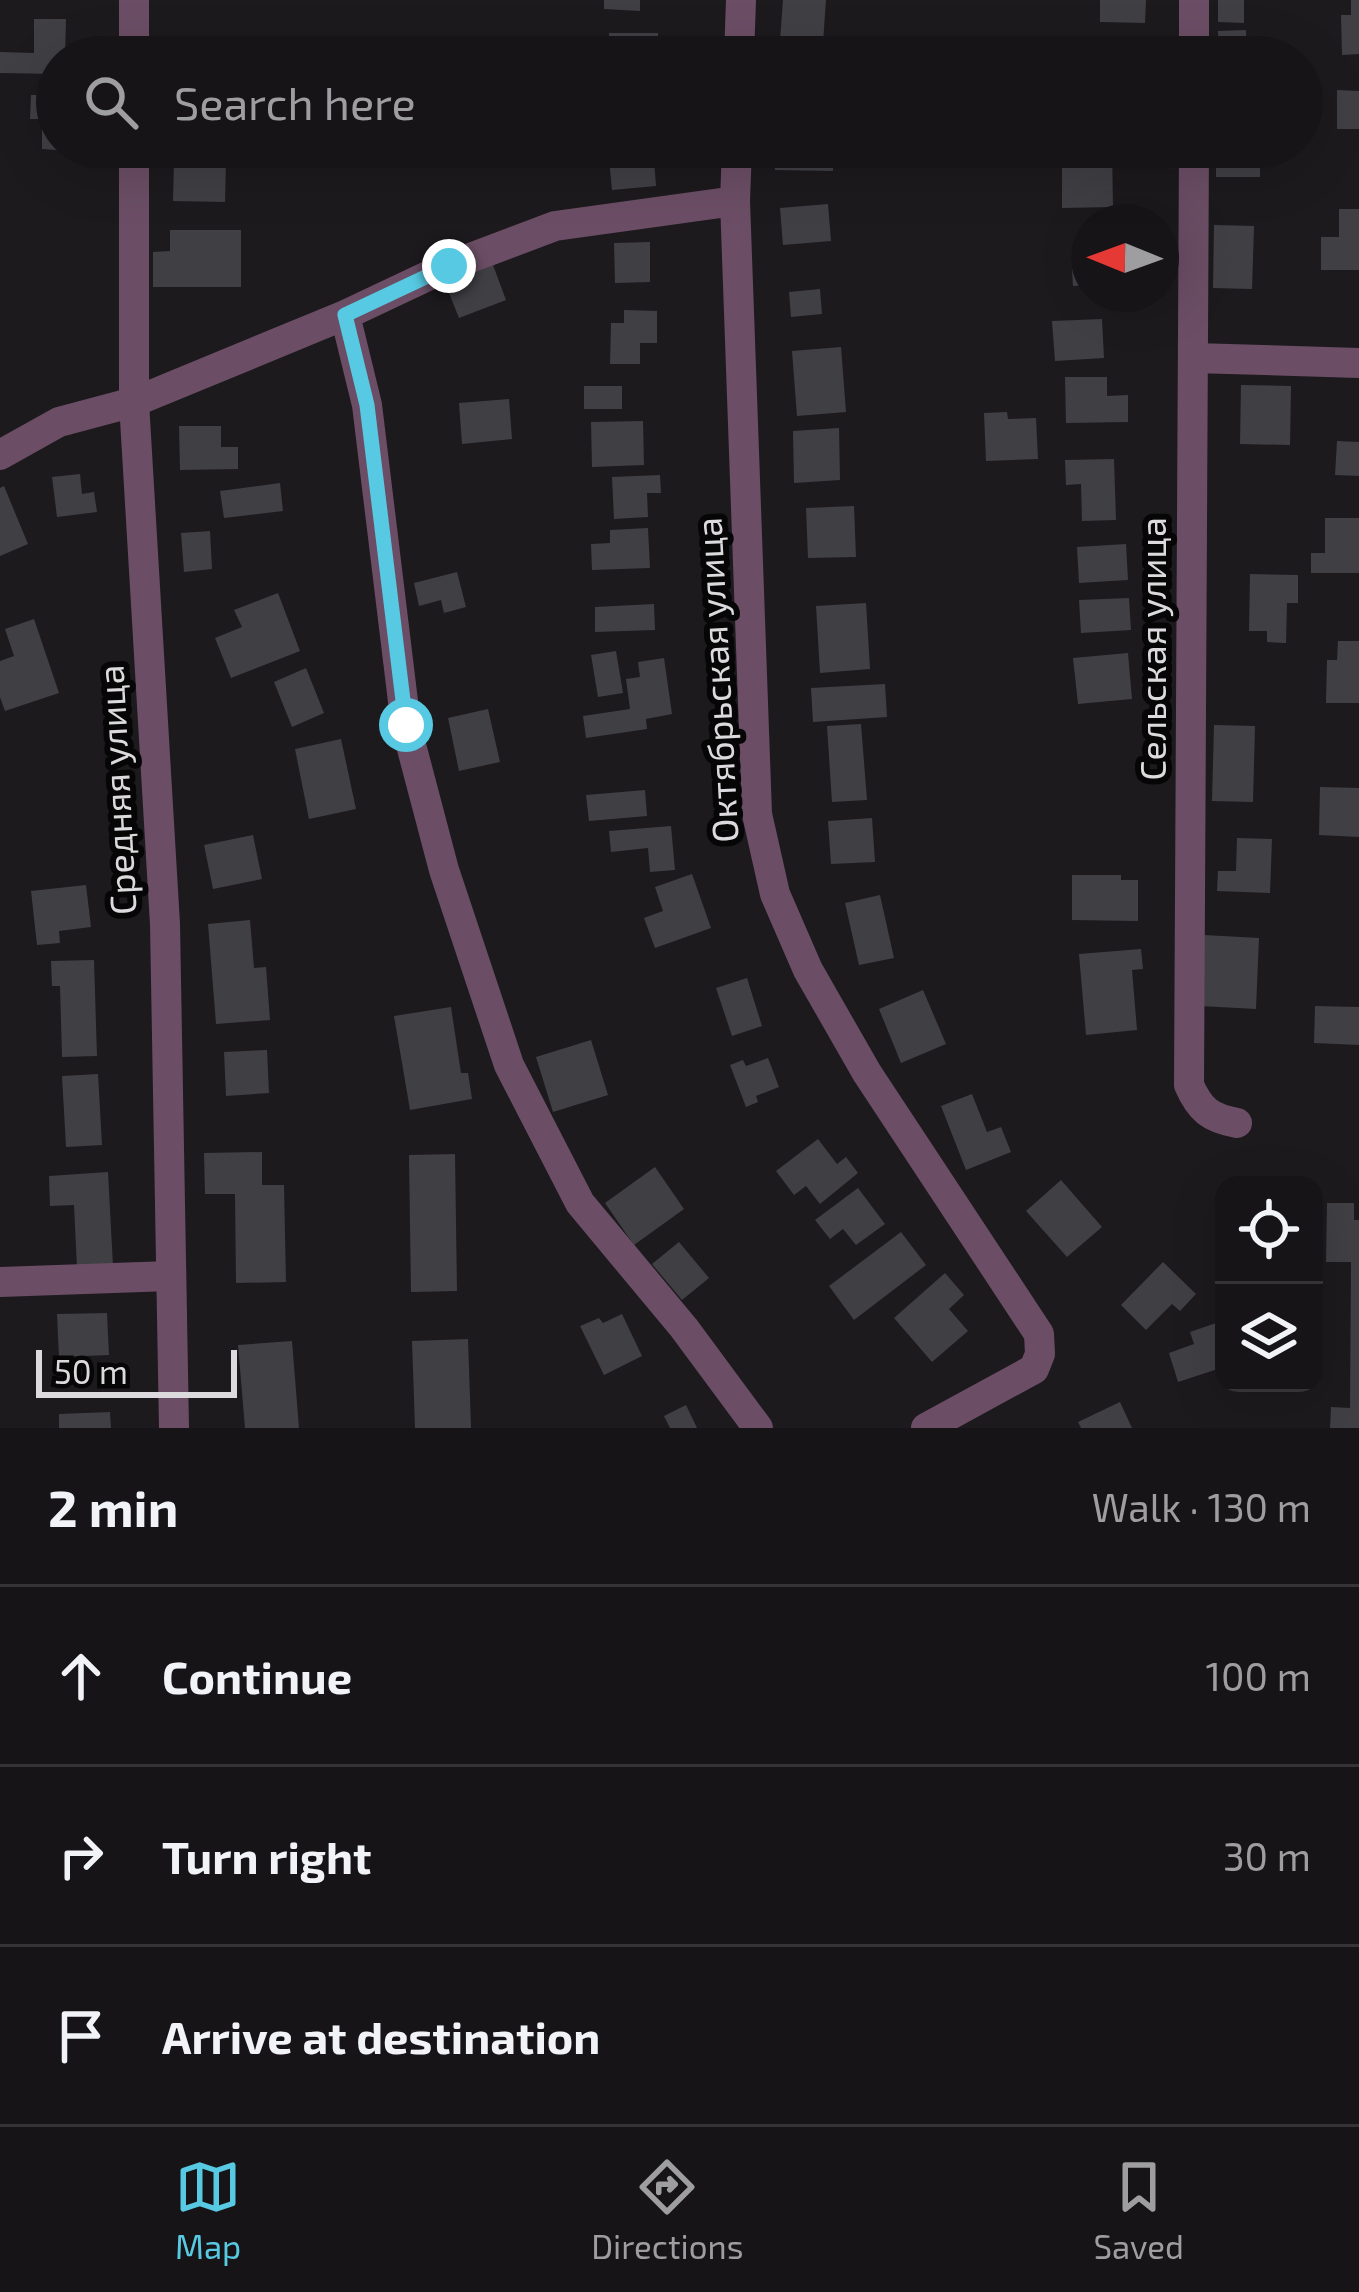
<!DOCTYPE html>
<meta charset="utf-8">
<style>
body{margin:0;font-family:"Exo 2",sans-serif;background:#232123;color:#f1f3f6}
.controls{position:absolute;right:36px;bottom:36px;display:grid;overflow:hidden;border-radius:24px;box-shadow:0 12px 48px #0002}
.controls button{width:108px;height:108px;display:grid;place-items:center;padding:0;border:0;border-bottom:3px solid #353335;background:#161416;color:#f1f3f6;font:60px sans-serif}
.compass{position:absolute;left:1071px;top:204px;width:108px;height:108px;border-radius:50%;background:#161416;box-shadow:0 12px 48px #0002;rotate:271deg}
.scale{position:absolute;left:36px;bottom:30px;width:201px;box-sizing:border-box;padding-left:12px;border:6px solid #dcdadd;border-top:0;font-size:33px;line-height:42px;white-space:nowrap;color:#dcdadd;-webkit-text-stroke:9px #070607;paint-order:stroke}
.stop{position:absolute;width:36px;height:36px;margin:-27px;border:9px solid #57c9e2;border-radius:50%;background:#fff}
.stop.end{background:#57c9e2;border-color:#fff;box-shadow:0 3px 12px #0008}
.list{margin:0;padding:0;list-style:none}
h2{display:flex;justify-content:space-between;align-items:center;height:156px;margin:0;padding:0 48px;font-size:51px}
h2 small{font-size:39px;font-weight:400;color:#9e9ea1}
.list li{display:grid;grid-template-columns:78px 1fr auto;gap:36px;align-items:center;box-sizing:border-box;height:180px;padding:0 48px;border-top:3px solid #353335}
.list b{display:block;font-size:45px;white-space:nowrap}
.list em{font-size:39px;font-style:normal;color:#9e9ea1}
.icon{flex:none;width:66px;height:66px;fill:none;stroke:currentColor;stroke-width:2;stroke-linecap:round;stroke-linejoin:round}
.map{position:relative;flex:none;width:1359px;height:1428px;overflow:hidden}
.search{position:absolute;background:#161416;box-shadow:0 12px 48px #0002;left:36px;right:36px;top:36px;height:132px;display:flex;align-items:center;gap:30px;box-sizing:border-box;padding:0 42px;border-radius:66px;color:#9e9ea1;font-size:45px}
.sheet{height:696px;background:#161416}
nav{display:flex;justify-content:space-around;align-items:center;box-sizing:border-box;height:168px;border-top:3px solid #353335;background:#161416;font-size:33px;color:#9e9ea1}
nav a{display:grid;justify-items:center;gap:6px}
nav .on{color:#57c9e2}
.map>svg:first-child{display:block}
.building{fill:#403f44}
.lines{fill:none;stroke-linecap:round;stroke-linejoin:round}
.minor{stroke:#6b4e65;stroke-width:30}
.route{stroke:#57c9e2;stroke-width:15}
.labels{text-anchor:middle;stroke-width:12;stroke-linejoin:round;paint-order:stroke}
.street-label{font-size:36px;fill:#dcdadd;stroke:#070607}
</style>
<div class="map">
<svg width="1359" height="1428" viewBox="0 0 1359 1428">
<rect width="100%" height="100%" fill="#1d1a1e"/>
<path class="building" d="M 604,0 L 640,0 L 640,11 L 604,9 Z
M 783,0 L 826,0 L 823,43 L 780,40 Z
M 1100,0 L 1146,0 L 1145,23 L 1100,22 Z
M 1218,0 L 1244,0 L 1244,23 L 1218,22 Z
M 1351,0 L 1359,0 L 1359,54 L 1342,55 L 1341,15 L 1351,15 Z
M 34,19 L 66,19 L 65,57 L 57,57 L 57,74 L 0,73 L 0,52 L 34,53 Z
M 1246,30 L 1247,57 L 1219,57 L 1218,31 Z
M 609,33 L 658,33 L 658,57 L 609,57 Z
M 174,44 L 209,45 L 209,57 L 174,57 Z
M 1337,90 L 1359,91 L 1359,129 L 1337,129 Z
M 31,95 L 57,95 L 57,150 L 42,149 L 42,119 L 30,119 Z
M 627,147 L 653,147 L 656,186 L 612,190 L 608,149 Z
M 775,147 L 833,147 L 833,171 L 775,170 Z
M 1062,147 L 1112,147 L 1113,207 L 1062,208 Z
M 1216,147 L 1260,147 L 1260,177 L 1216,177 Z
M 174,161 L 226,163 L 225,202 L 173,201 Z
M 828,204 L 831,241 L 783,245 L 780,208 Z
M 1339,209 L 1359,209 L 1359,270 L 1321,270 L 1321,237 L 1339,237 Z
M 1214,225 L 1254,226 L 1252,289 L 1213,288 Z
M 170,230 L 241,230 L 241,287 L 153,287 L 153,252 L 170,251 Z
M 650,242 L 650,282 L 615,283 L 614,243 Z
M 1089,252 L 1089,285 L 1073,286 L 1071,253 Z
M 493,265 L 506,300 L 459,318 L 445,283 Z
M 820,289 L 822,314 L 791,317 L 789,292 Z
M 624,310 L 657,311 L 657,343 L 640,343 L 640,364 L 610,364 L 611,323 L 624,323 Z
M 1102,319 L 1104,358 L 1055,361 L 1052,321 Z
M 841,347 L 846,412 L 797,416 L 792,351 Z
M 1065,377 L 1107,377 L 1107,396 L 1128,395 L 1128,422 L 1066,423 Z
M 1241,385 L 1291,386 L 1290,445 L 1240,444 Z
M 584,386 L 622,386 L 622,409 L 584,409 Z
M 509,399 L 512,439 L 462,444 L 459,403 Z
M 1007,412 L 1008,419 L 1036,418 L 1038,459 L 986,461 L 984,413 Z
M 643,421 L 644,465 L 592,467 L 591,422 Z
M 179,426 L 221,426 L 221,447 L 238,447 L 238,469 L 180,470 Z
M 839,428 L 840,480 L 794,483 L 793,431 Z
M 1337,441 L 1359,442 L 1359,476 L 1335,475 Z
M 1114,459 L 1116,520 L 1082,521 L 1081,484 L 1066,485 L 1065,460 Z
M 80,474 L 82,494 L 94,492 L 97,512 L 57,517 L 52,477 Z
M 660,475 L 661,493 L 647,493 L 648,517 L 614,519 L 612,477 Z
M 280,483 L 283,511 L 224,518 L 220,491 Z
M 4,486 L 28,544 L 0,556 L 0,488 Z
M 854,506 L 856,557 L 808,558 L 806,508 Z
M 1325,518 L 1359,518 L 1359,573 L 1311,573 L 1311,553 L 1325,553 Z
M 648,528 L 650,568 L 592,570 L 591,544 L 610,543 L 610,530 Z
M 210,531 L 212,569 L 184,572 L 181,533 Z
M 1126,544 L 1128,580 L 1079,583 L 1077,547 Z
M 457,572 L 466,607 L 444,613 L 441,600 L 419,606 L 414,583 Z
M 1250,574 L 1298,575 L 1298,603 L 1287,603 L 1286,643 L 1267,642 L 1267,631 L 1249,631 Z
M 278,593 L 300,651 L 231,678 L 215,638 L 242,627 L 234,610 Z
M 1129,598 L 1131,630 L 1081,633 L 1079,600 Z
M 866,603 L 870,669 L 820,673 L 816,606 Z
M 654,604 L 655,630 L 595,632 L 595,607 Z
M 34,619 L 59,693 L 5,711 L 0,697 L 0,661 L 14,656 L 5,629 Z
M 1338,641 L 1359,641 L 1359,703 L 1326,703 L 1327,660 L 1337,660 Z
M 616,651 L 623,693 L 598,697 L 591,655 Z
M 1128,653 L 1132,699 L 1078,704 L 1073,658 Z
M 664,658 L 672,714 L 646,719 L 647,729 L 586,738 L 583,716 L 630,709 L 626,679 L 640,677 L 638,662 Z
M 306,668 L 324,713 L 292,727 L 274,682 Z
M 885,684 L 887,717 L 813,722 L 811,688 Z
M 488,709 L 500,762 L 459,771 L 448,718 Z
M 861,724 L 867,800 L 832,802 L 827,726 Z
M 1214,725 L 1255,726 L 1253,802 L 1212,801 Z
M 341,739 L 356,809 L 309,819 L 295,749 Z
M 1320,787 L 1359,788 L 1359,837 L 1319,835 Z
M 645,790 L 647,816 L 589,821 L 586,795 Z
M 872,818 L 875,862 L 831,864 L 828,821 Z
M 671,826 L 675,870 L 650,872 L 648,848 L 611,852 L 609,831 Z
M 253,835 L 262,879 L 213,889 L 204,845 Z
M 1237,838 L 1272,839 L 1270,893 L 1217,891 L 1218,871 L 1236,871 Z
M 692,874 L 711,928 L 655,948 L 644,918 L 663,911 L 655,887 Z
M 1072,875 L 1121,875 L 1121,880 L 1138,880 L 1138,921 L 1072,920 Z
M 86,885 L 91,927 L 59,931 L 60,943 L 37,945 L 31,891 Z
M 880,895 L 894,958 L 859,965 L 845,903 Z
M 250,920 L 254,968 L 266,967 L 270,1020 L 216,1024 L 208,924 Z
M 1204,935 L 1259,938 L 1256,1009 L 1200,1006 Z
M 1141,949 L 1143,969 L 1132,970 L 1137,1030 L 1086,1035 L 1079,954 Z
M 94,960 L 97,1056 L 62,1057 L 60,986 L 52,986 L 51,961 Z
M 747,978 L 762,1026 L 732,1036 L 716,988 Z
M 923,990 L 946,1044 L 901,1063 L 879,1009 Z
M 1315,1006 L 1359,1007 L 1359,1045 L 1314,1043 Z
M 451,1007 L 461,1073 L 468,1073 L 472,1099 L 410,1110 L 394,1016 Z
M 591,1040 L 608,1095 L 553,1112 L 536,1057 Z
M 267,1050 L 269,1093 L 226,1096 L 224,1052 Z
M 768,1058 L 779,1087 L 756,1096 L 758,1102 L 746,1107 L 730,1065 L 743,1060 L 746,1066 Z
M 98,1074 L 102,1145 L 66,1147 L 62,1076 Z
M 972,1094 L 987,1132 L 1001,1127 L 1011,1152 L 966,1170 L 941,1106 Z
M 818,1139 L 837,1164 L 846,1157 L 858,1173 L 820,1204 L 806,1186 L 794,1195 L 776,1171 Z
M 262,1152 L 262,1185 L 284,1185 L 286,1282 L 236,1283 L 235,1194 L 205,1194 L 204,1153 Z
M 455,1154 L 457,1291 L 411,1292 L 409,1155 Z
M 655,1167 L 684,1209 L 634,1245 L 605,1203 Z
M 108,1172 L 113,1266 L 77,1268 L 74,1205 L 50,1206 L 49,1176 Z
M 1061,1180 L 1102,1227 L 1067,1257 L 1026,1211 Z
M 858,1188 L 885,1224 L 856,1245 L 843,1229 L 830,1239 L 815,1220 Z
M 1327,1203 L 1354,1203 L 1354,1220 L 1359,1220 L 1359,1428 L 1330,1428 L 1331,1407 L 1350,1408 L 1351,1262 L 1326,1262 Z
M 901,1232 L 926,1265 L 854,1320 L 829,1286 Z
M 679,1242 L 709,1278 L 682,1300 L 652,1264 Z
M 1163,1262 L 1196,1294 L 1180,1311 L 1172,1304 L 1146,1330 L 1121,1305 Z
M 945,1273 L 964,1295 L 949,1309 L 968,1331 L 932,1362 L 894,1318 Z
M 107,1313 L 109,1355 L 59,1357 L 57,1314 Z
M 622,1314 L 642,1356 L 604,1375 L 580,1326 L 599,1318 L 603,1323 Z
M 1219,1322 L 1224,1336 L 1224,1367 L 1178,1382 L 1169,1353 L 1194,1344 L 1190,1332 Z
M 468,1339 L 471,1428 L 415,1428 L 412,1341 Z
M 292,1341 L 299,1428 L 245,1428 L 238,1345 Z
M 1120,1402 L 1132,1428 L 1081,1428 L 1078,1422 Z
M 686,1405 L 697,1428 L 670,1428 L 664,1416 Z
M 110,1412 L 111,1428 L 59,1428 L 59,1414 Z"/>
<g class="lines">
<path class="minor" d="M 134,57 L 134,0
M 739,57 L 741,0
M 1194,57 L 1194,0
M 134,147 L 134,402 L 165,924 L 174,1428
M 737,147 L 735,201 L 757,814 L 775,894 L 808,970 L 867,1073 L 1039,1334 L 1040,1354 L 1034,1369 L 926,1428
M 1194,147 L 1189,1085 C 1200,1110 1210,1118 1237,1123
M 735,201 L 555,226 L 449,266 L 345,315 L 367,405 L 406,726 L 444,870 L 509,1065 L 580,1203 L 684,1328 L 758,1428
M 1194,358 L 1359,363
M 0,455 L 59,422 L 134,402 L 345,315
M 0,1282 L 170,1276"/>
</g>
<g class="lines">
<path class="route" d="M 406,725 L 367,405 L 345,315 L 449,266"/>
</g>
<g class="labels">
<g class="street-label">
<text transform="translate(1153 649) rotate(-90)" y="13">Сельская улица</text>
<text transform="translate(717 680) rotate(-93)" y="13">Октябрьская улица</text>
<text transform="translate(117 790) rotate(-93)" y="13">Средняя улица</text>
</g>
</g>
</svg>
<div class="controls">
<button><svg class="icon" aria-label="locate" viewBox="0 0 24 24"><circle cx="12" cy="12" r="6"/><path d="M12 2v4M12 18v4M2 12h4M18 12h4"/></svg></button>
<button><svg class="icon" aria-label="layers" viewBox="0 0 24 24"><path d="M12 4l9 5-9 5-9-5zM3 14l9 5 9-5"/></svg></button>
</div>
<svg class="compass" viewBox="-18 -18 36 36"><path d="M0-13l5 13h-10z" fill="#e53935"/><path d="M0 13l5-13h-10z" fill="#9e9ea1"/></svg>
<div class="scale">50 m</div>
<div class="stop" style="left:406px;top:725px"></div>
<div class="stop end" style="left:449px;top:266px"></div>
<div class="search"><svg class="icon" aria-label="search" viewBox="0 0 24 24"><circle cx="10" cy="10" r="6"/><path d="M15 15l6 6"/></svg>Search here</div>
</div>
<section class="sheet">
<h2>2 min<small>Walk · 130 m</small></h2>
<ul class="list">
<li><svg class="icon" aria-label="ahead" viewBox="0 0 24 24"><path d="M12 20V5M6 11l6-6 6 6"/></svg><div><b>Continue</b></div><em>100 m</em></li>
<li><svg class="icon" aria-label="right" viewBox="0 0 24 24"><path d="M7 20v-9h11M14 6l5 5-5 5"/></svg><div><b>Turn right</b></div><em>30 m</em></li>
<li><svg class="icon" aria-label="arrive" viewBox="0 0 24 24"><path d="M6 21V4h12l-3 4 3 4H6"/></svg><div><b>Arrive at destination</b></div></li>
</ul>
</section>
<nav>
<a class="on"><svg class="icon" aria-label="map" viewBox="0 0 24 24"><path d="M3 6l6-2 6 2 6-2v14l-6 2-6-2-6 2zM9 4v14M15 6v14"/></svg>Map</a>
<a><svg class="icon" aria-label="directions" viewBox="0 0 24 24"><path d="M12 3l9 9-9 9-9-9zM9 14v-3h6M13 9l2 2-2 2"/></svg>Directions</a>
<a><svg class="icon" aria-label="saved" viewBox="0 0 24 24"><path d="M7 4h10v16l-5-4-5 4z"/></svg>Saved</a>
</nav>
